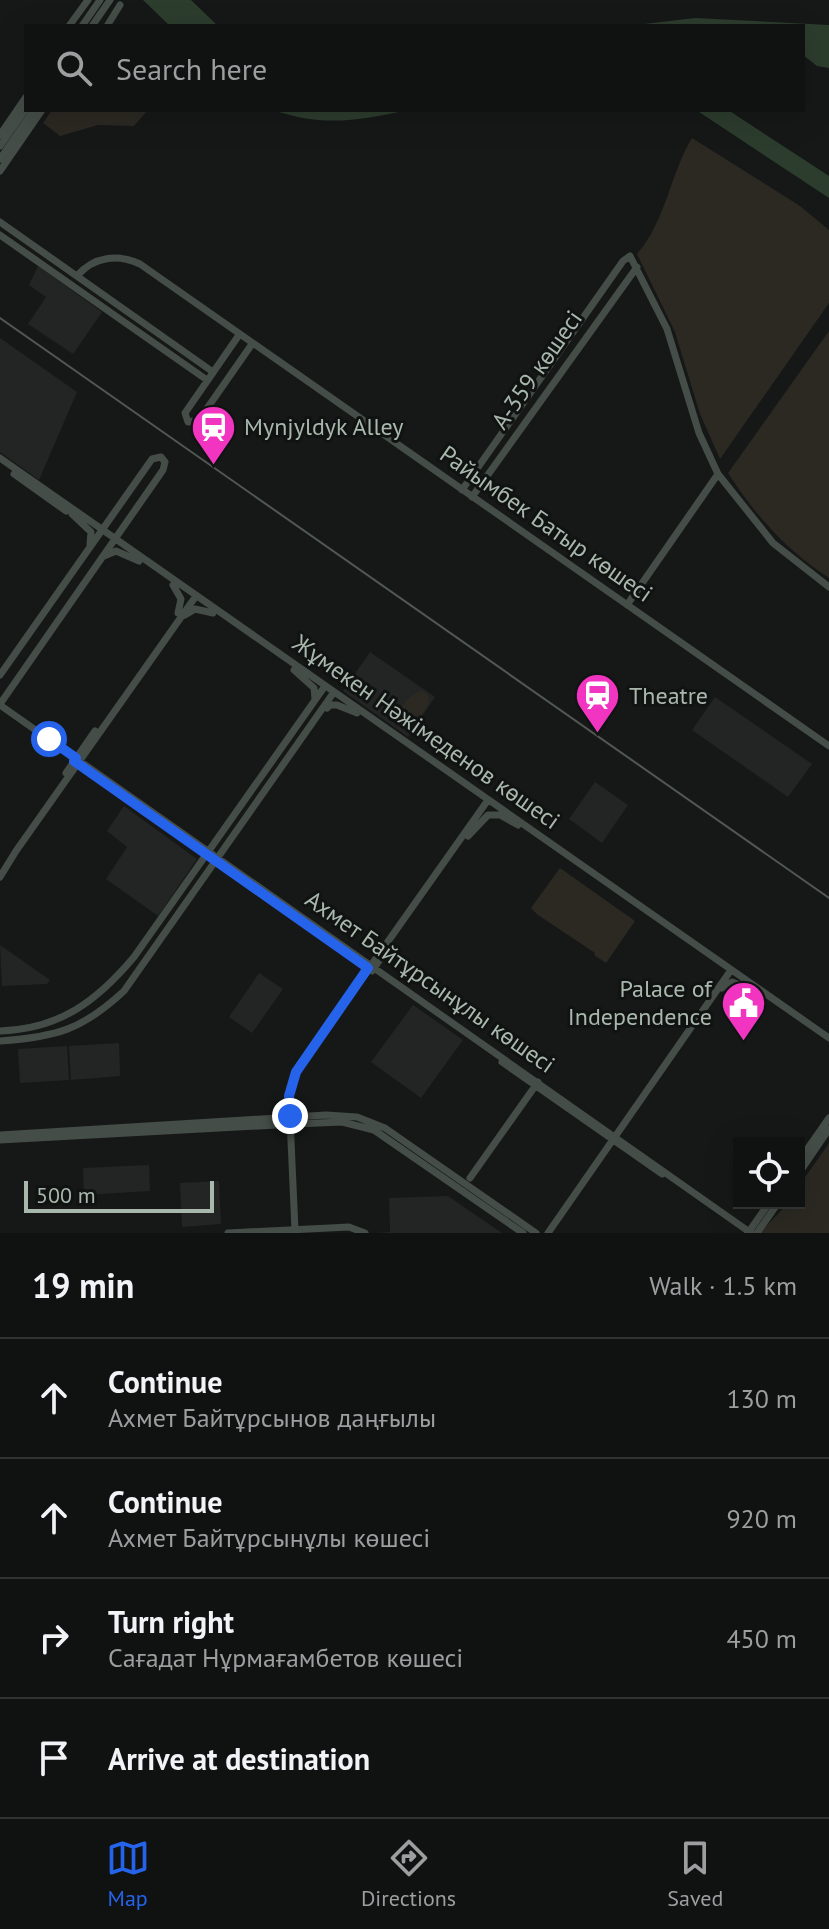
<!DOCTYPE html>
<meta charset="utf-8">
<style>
body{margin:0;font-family:"PT Sans",sans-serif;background:#191b1b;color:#f1f3f6}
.controls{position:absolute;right:24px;bottom:24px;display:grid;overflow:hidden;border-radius:0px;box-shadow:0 8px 32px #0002}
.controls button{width:72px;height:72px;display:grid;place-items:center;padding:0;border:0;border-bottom:2px solid #303232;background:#101212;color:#f1f3f6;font:40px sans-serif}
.scale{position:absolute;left:24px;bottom:20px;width:190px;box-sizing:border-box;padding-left:8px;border:4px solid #a9b8ad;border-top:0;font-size:22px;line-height:28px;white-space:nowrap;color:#a9b8ad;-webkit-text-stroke:6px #111313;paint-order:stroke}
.stop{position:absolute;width:24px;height:24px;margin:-18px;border:6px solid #2563eb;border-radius:50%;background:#fff}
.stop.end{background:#2563eb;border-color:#fff;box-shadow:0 2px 8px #0008}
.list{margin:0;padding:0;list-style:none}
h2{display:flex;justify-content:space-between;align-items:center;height:104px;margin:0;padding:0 32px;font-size:34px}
h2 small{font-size:26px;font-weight:400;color:#9c9e9f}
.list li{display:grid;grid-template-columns:52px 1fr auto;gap:24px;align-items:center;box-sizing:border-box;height:120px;padding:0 32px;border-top:2px solid #303232}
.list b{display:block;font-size:30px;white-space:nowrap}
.list p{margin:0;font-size:26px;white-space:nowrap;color:#9c9e9f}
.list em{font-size:26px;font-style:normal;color:#9c9e9f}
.icon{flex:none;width:44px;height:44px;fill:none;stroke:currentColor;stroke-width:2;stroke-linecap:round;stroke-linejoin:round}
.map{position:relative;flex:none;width:829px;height:1233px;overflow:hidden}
.search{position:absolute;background:#101212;box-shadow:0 8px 32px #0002;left:24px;right:24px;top:24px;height:88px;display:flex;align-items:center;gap:20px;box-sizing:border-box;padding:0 28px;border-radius:0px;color:#9c9e9f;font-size:30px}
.sheet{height:584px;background:#101212}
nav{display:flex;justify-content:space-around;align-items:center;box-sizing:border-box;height:112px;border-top:2px solid #303232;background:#101212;font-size:22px;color:#9c9e9f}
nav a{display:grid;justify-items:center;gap:4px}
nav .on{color:#2563eb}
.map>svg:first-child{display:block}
.built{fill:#222524}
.green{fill:#2b2922}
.water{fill:#2c3c2d}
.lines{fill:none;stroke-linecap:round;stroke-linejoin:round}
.secondary{stroke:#454d48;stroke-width:7}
.tram{stroke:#505853;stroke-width:2}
.route{stroke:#2563eb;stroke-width:10}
.labels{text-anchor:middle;stroke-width:6;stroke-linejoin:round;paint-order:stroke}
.street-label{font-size:24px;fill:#a9b8ad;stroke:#111313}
.poi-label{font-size:24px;fill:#a9b8ad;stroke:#111313;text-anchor:start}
</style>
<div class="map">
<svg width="829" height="1233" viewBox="0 0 829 1233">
<rect width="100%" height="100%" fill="#161818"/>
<path class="built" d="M 38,266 L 102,312 L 73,354 L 28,324 L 46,297 L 29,285 Z
M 0,338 L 77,392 L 39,480 L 0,452 Z
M 370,652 L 435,697 L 408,737 L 343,691 Z
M 715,697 L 812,764 L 788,797 L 692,730 Z
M 595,782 L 628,805 L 602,843 L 569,819 Z
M 124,806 L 197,859 L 158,916 L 106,879 L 127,847 L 107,831 Z
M 0,945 L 50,980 L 47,984 L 2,986 Z
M 259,973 L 283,989 L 252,1033 L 229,1017 Z
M 413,1005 L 463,1040 L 421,1098 L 371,1062 Z
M 119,1043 L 120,1076 L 71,1080 L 69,1046 Z
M 67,1046 L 69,1080 L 20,1083 L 18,1049 Z
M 149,1165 L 150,1191 L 84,1195 L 83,1168 Z
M 219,1181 L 221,1224 L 182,1227 L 180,1183 Z
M 448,1196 L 502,1233 L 376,1233 L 390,1232 L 389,1198 Z"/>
<path class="green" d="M 52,110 L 148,110 L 134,126 L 98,125 L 60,136 L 43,123 Z
M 692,138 L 800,206 L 829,230 L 829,303 L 720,459 L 700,414 L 675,332 L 637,254 C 666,221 670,174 692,138 Z
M 829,331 L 829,578 C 787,551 755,515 728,473 Z
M 422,691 L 428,695 L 429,704 L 413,728 L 402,729 L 396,723 C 396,711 410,692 422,691 Z
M 560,868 L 635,921 L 606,963 L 594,955 L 595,953 L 538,915 L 531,908 Z
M 829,1143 L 829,1233 L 761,1233 C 769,1221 779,1215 787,1203 L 799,1203 L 799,1186 Z"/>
<path class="water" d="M 143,0 L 191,0 L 218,26 L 170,26 Z
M 695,18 L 829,25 L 829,68 L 817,66 L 803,55 L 803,26 L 627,26 Z
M 274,110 L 407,110 C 360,121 320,127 274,110 Z
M 696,110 L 728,110 L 829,176 L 829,198 Z"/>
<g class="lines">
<path class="secondary" d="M 69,26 L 88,0
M 82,26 L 100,0
M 92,26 L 110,0
M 107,26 L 120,5
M 0,135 L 26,97
M 0,146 L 26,109
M 0,159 L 34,110
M 0,171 L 42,110
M 0,222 L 213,372
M 0,235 L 207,380
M 77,276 C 94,256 118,254 140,264 L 829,746
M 239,335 L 185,413 L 188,422 L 199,420 L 252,344
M 0,458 L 829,1038
M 14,474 L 66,511
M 462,490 L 623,261 L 630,256 L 667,329 L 699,433 L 718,474 L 773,543 L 829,587
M 472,497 L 637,267
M 72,514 L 91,532 L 90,544
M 104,556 L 116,551 L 139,561
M 173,585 L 181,599 L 178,613
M 627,605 L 718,474
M 185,615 L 195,609 L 213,613
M 294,670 L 314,688 L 315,699
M 0,675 L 152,459 L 161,457 L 165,462 L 163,470 L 0,704
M 0,705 L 751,1233
M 327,708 L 330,705 L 337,705 L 357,713
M 66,773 L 95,731
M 468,836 L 488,815 L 500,815 L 518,825
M 0,877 L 16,851 L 196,596
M 372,971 L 388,948
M 722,988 L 732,982 L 752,990
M 0,1031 C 60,1029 97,1001 134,957 L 325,686
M 0,1041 C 56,1037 82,1030 124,991 L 334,692
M 502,1062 L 662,1174
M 0,1135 L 326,1115 L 357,1117 L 385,1128 L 536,1233
M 0,1140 L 295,1124 L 342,1122 L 374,1130 L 523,1233
M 799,1161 L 829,1118
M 799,1173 L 829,1129
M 470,1178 L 538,1082
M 295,1230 L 289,1096 L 293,1080 L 307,1056 L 488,800
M 228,1233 L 349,1227 L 365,1233
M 548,1233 L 731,970
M 748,1233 L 769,1203
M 757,1233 L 778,1203"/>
<path class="tram" d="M 0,318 L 829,898"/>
</g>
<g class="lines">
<path class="route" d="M 49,739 L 76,758 L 74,761 L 368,968 L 296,1072 L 289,1096 L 290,1116"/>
</g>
<defs>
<symbol id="station-pin" viewBox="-11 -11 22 30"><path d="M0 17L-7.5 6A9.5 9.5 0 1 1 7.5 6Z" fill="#f135c1" stroke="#111313"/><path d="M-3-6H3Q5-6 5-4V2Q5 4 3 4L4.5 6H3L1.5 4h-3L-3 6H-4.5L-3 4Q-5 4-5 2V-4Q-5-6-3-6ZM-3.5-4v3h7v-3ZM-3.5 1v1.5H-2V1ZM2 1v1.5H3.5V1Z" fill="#fff"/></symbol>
<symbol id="civic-pin" viewBox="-11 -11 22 30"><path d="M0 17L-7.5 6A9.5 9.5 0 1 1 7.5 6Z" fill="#f135c1" stroke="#111313"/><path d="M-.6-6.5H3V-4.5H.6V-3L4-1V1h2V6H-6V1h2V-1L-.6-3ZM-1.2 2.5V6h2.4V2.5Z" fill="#fff"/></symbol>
</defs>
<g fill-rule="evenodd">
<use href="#station-pin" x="188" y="402" width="51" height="69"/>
<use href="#station-pin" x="572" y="670" width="51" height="69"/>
<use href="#civic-pin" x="718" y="978" width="51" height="69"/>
</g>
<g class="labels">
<g class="street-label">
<text transform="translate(537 370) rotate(-55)" y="8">А-359 көшесі</text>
<text transform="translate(546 524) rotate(35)" y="8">Райымбек Батыр көшесі</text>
<text transform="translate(426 732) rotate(35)" y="8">Жұмекен Нәжімеденов көшесі</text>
<text transform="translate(430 982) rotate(35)" y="8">Ахмет Байтұрсынұлы көшесі</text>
</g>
<g class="poi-label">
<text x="244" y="435">Mynjyldyk Alley</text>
<text x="629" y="704">Theatre</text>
<text x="712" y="997" text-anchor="end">Palace of<tspan x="712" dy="28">Independence</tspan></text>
</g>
</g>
</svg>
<div class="controls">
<button><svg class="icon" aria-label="locate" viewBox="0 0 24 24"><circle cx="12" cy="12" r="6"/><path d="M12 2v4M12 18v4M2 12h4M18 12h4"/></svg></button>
</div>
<div class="scale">500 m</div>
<div class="stop" style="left:49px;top:739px"></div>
<div class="stop end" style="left:290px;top:1116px"></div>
<div class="search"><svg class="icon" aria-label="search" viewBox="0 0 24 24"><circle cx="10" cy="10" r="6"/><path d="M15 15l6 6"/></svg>Search here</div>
</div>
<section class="sheet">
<h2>19 min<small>Walk · 1.5 km</small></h2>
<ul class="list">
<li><svg class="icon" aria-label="ahead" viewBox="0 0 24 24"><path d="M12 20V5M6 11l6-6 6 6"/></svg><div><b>Continue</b><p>Ахмет Байтұрсынов даңғылы</p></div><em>130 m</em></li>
<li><svg class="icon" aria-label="ahead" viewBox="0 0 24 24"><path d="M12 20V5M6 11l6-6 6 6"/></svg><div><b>Continue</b><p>Ахмет Байтұрсынұлы көшесі</p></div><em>920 m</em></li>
<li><svg class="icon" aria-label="right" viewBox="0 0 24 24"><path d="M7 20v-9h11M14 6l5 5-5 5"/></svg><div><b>Turn right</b><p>Сағадат Нұрмағамбетов көшесі</p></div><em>450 m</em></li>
<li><svg class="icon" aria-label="arrive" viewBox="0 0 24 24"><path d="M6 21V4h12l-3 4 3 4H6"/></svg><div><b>Arrive at destination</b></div></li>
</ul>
</section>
<nav>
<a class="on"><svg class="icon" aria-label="map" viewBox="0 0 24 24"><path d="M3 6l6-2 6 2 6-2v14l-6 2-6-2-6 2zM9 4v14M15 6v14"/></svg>Map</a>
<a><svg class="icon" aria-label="directions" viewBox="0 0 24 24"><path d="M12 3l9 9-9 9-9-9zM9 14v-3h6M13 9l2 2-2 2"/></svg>Directions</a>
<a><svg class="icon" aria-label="saved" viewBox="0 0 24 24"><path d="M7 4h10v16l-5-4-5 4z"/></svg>Saved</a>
</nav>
